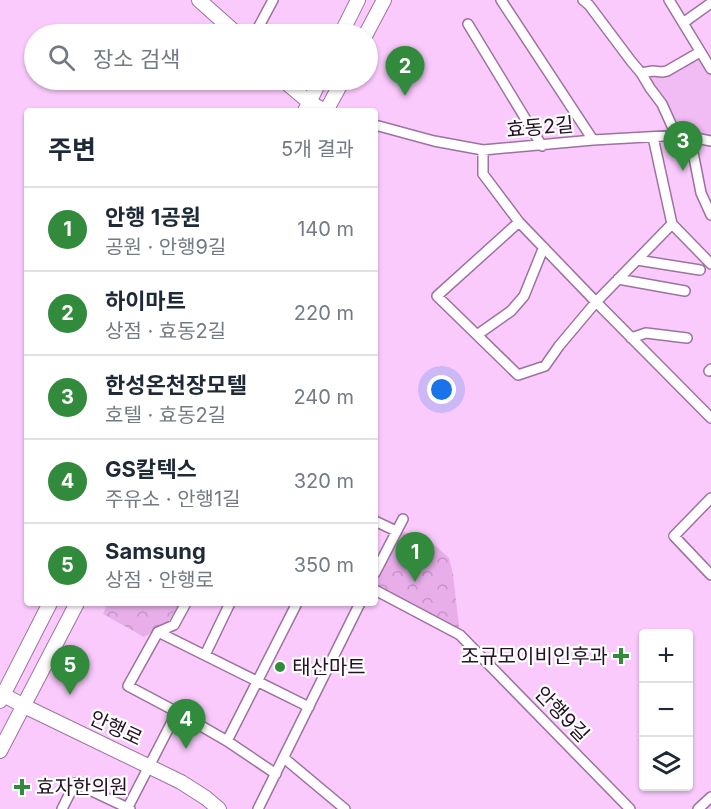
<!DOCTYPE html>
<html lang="ko">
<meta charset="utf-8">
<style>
body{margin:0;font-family:Inter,"Noto Sans KR",sans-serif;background:#f6f6f7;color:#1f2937}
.controls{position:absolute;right:18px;bottom:18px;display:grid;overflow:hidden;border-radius:6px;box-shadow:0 2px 4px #0004}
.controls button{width:54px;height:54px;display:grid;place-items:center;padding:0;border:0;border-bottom:2px solid #e0e1e3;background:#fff;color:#1f2937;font:30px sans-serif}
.you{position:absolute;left:442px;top:390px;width:21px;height:21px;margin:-15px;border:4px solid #fff;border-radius:50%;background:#1a73e8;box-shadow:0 0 0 9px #1a73e833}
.badge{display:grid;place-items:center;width:39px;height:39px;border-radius:50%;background:#328b3c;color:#fff;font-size:20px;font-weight:700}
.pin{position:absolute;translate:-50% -50px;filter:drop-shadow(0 2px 3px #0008)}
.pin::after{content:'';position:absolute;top:32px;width:21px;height:18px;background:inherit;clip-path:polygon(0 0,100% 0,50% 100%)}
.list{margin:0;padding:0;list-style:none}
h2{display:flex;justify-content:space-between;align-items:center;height:78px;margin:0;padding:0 24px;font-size:26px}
h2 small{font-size:20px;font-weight:400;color:#747a83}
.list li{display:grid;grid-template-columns:39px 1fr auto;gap:18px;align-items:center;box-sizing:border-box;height:84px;padding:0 24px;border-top:2px solid #e0e1e3}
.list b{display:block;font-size:22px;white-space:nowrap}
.list p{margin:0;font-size:20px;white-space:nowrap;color:#747a83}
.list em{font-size:20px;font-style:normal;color:#747a83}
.icon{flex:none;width:33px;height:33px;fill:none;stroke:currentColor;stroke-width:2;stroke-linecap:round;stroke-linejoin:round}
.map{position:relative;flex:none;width:711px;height:809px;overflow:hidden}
.search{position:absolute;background:#fff;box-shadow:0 2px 4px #0004;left:24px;top:24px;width:354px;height:66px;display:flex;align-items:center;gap:15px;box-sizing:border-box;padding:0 21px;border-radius:33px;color:#747a83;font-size:22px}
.panel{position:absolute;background:#fff;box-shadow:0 2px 4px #0004;left:24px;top:108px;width:354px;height:498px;border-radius:6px}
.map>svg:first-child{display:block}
.built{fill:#f1bbf3}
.park{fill:url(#park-crowns)}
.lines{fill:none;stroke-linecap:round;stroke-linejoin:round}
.street-casing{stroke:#9d729f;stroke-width:12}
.secondary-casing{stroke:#9d729f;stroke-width:16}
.street{stroke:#fff;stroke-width:9}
.secondary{stroke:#fff;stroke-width:14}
.poi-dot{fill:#328b3c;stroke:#fefefe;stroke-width:2}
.labels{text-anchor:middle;stroke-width:4.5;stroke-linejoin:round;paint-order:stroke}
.street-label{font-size:20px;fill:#231224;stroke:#fefefe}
.poi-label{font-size:20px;fill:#231224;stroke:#fefefe;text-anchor:start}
</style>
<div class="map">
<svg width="711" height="809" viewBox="0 0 711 809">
<defs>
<pattern id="park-crowns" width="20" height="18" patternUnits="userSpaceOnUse" patternTransform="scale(1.5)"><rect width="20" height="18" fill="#e7aee9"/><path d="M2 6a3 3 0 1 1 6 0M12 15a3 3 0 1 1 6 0" fill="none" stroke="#c695c8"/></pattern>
</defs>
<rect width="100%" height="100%" fill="#facafc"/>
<path class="built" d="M 700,54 L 711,72 L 711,134 L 675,125 L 647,78 Z"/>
<path class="park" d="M 396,531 L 425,536 L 449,558 L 453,574 L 460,635 L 375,590 L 375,573 Z
M 108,603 L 180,603 L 168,622 L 144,637 L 103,614 Z"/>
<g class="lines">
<defs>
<path id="street" d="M 501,0 L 593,140
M 583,0 L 589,5 L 631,61 L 641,73 L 653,71 L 662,72 L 667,71 L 700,52
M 669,0 L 711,69
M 683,23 L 711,3
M 468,24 L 542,146
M 253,34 L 257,30 L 273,0
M 641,73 L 650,88 L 662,104 L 676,135
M 375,125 L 434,141 L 483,150 L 593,140 L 682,135 L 711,141
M 653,137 L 672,224 L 711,264
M 690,137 L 701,193 L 711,215
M 483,150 L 483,174 L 519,222 L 596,302 L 672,224
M 519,222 L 437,296 L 518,375 L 545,366 L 559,346 L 596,302 L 711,418
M 637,260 L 700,270
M 618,279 L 685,291
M 477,335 L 511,311 L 524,296 L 543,249
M 631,338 L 646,333 L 687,338
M 709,371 L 711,369
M 711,498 L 674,536 L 711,575
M 375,521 L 396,531
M 375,573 L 403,519
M 375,590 L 460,635 L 630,809
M 158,632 L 309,707
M 205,655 L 230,603
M 177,712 L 227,741 L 276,774
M 227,741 L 297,603
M 284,758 L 345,809
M 62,809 L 75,783 L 130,809
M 127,809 L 177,712 L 128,686 L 158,632 L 174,625 L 186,603
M 258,809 L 360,603
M 698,809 L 711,797"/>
<path id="secondary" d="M 199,0 L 237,34
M 341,34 L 358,0
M 366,34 L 384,0
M 283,80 L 309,102 L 325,111
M 305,111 L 320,80
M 326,111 L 343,80
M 0,693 L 24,706 L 181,782 L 206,798 L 219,809
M 0,701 L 50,603
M 0,751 L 77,603"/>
</defs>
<use href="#street" class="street-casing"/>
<use href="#secondary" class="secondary-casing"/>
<use href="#street" class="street"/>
<use href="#secondary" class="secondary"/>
</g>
<g class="poi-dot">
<path d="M618 647h6v6h6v6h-6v6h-6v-6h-6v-6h6z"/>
<circle cx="280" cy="667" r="6"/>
<path d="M19 778h6v6h6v6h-6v6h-6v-6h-6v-6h6z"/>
</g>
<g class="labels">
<g class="street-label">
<text transform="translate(540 127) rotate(-5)" y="7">효동2길</text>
<text transform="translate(562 714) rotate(46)" y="7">안행9길</text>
<text transform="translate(116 728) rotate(25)" y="7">안행로</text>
</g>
<g class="poi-label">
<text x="608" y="663" text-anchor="end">조규모이비인후과</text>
<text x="292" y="674">태산마트</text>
<text x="36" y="794">효자한의원</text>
</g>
</g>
</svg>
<div class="controls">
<button>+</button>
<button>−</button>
<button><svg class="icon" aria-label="layers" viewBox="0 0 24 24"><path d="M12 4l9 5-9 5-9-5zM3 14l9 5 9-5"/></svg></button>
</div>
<div class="you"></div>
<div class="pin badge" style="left:415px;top:582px">1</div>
<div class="pin badge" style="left:405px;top:96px">2</div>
<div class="pin badge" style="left:683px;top:171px">3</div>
<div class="pin badge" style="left:186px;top:749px">4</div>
<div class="pin badge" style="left:70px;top:695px">5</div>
<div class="search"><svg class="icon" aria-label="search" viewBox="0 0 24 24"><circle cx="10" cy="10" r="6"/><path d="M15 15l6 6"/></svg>장소 검색</div>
<section class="panel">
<h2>주변<small>5개 결과</small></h2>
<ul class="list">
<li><span class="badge">1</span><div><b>안행 1공원</b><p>공원 · 안행9길</p></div><em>140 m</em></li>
<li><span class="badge">2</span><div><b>하이마트</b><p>상점 · 효동2길</p></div><em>220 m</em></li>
<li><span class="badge">3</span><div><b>한성온천장모텔</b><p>호텔 · 효동2길</p></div><em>240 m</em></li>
<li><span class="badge">4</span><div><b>GS칼텍스</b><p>주유소 · 안행1길</p></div><em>320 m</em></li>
<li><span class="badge">5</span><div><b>Samsung</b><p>상점 · 안행로</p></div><em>350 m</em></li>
</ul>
</section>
</div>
